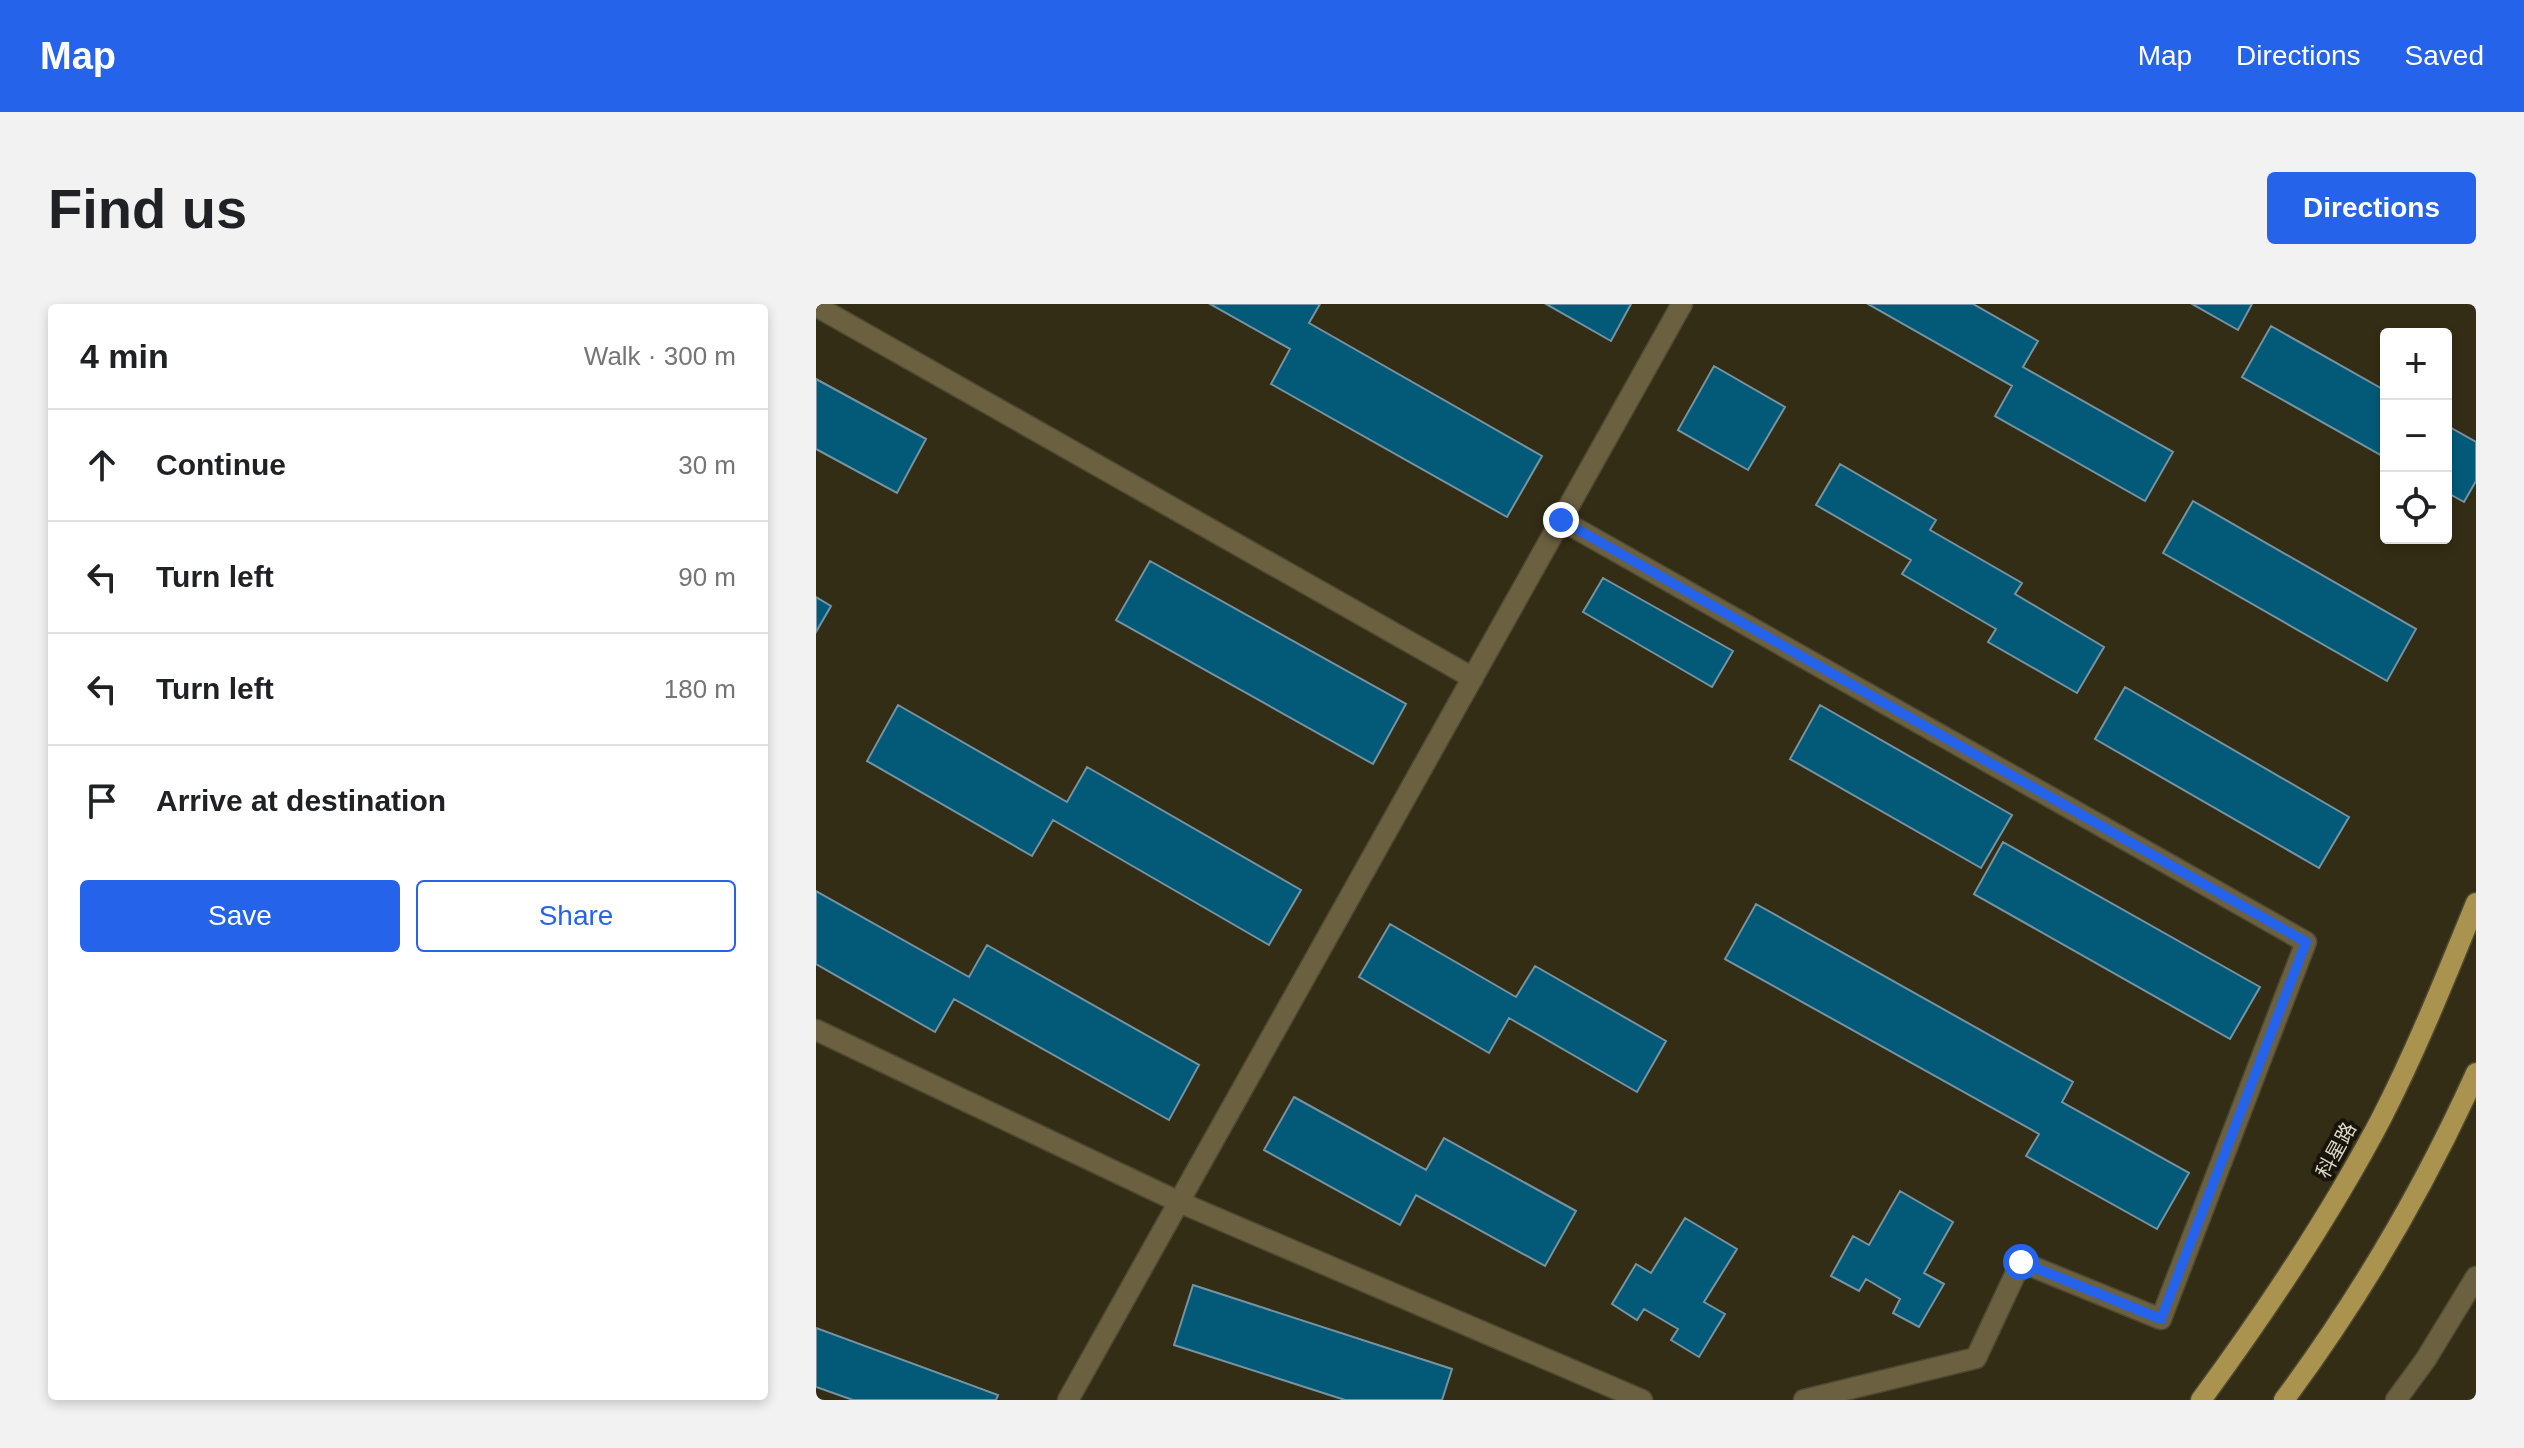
<!DOCTYPE html>
<meta charset="utf-8">
<style>
body{margin:0;font-family:Arial,"Noto Sans SC",sans-serif;background:#f2f2f2;color:#202124}
.controls{position:absolute;right:24px;top:24px;display:grid;overflow:hidden;border-radius:8px;box-shadow:0 4px 12px #0003}
.controls button{width:72px;height:72px;display:grid;place-items:center;padding:0;border:0;border-bottom:2px solid #e0e0e0;background:#fff;color:#202124;font:40px sans-serif}
.stop{position:absolute;width:24px;height:24px;margin:-18px;border:6px solid #2563eb;border-radius:50%;background:#fff}
.stop.end{background:#2563eb;border-color:#fff;box-shadow:0 2px 8px #0008}
.list{margin:0;padding:0;list-style:none}
h2{display:flex;justify-content:space-between;align-items:center;height:104px;margin:0;padding:0 32px;font-size:34px}
h2 small{font-size:26px;font-weight:400;color:#757577}
.list li{display:grid;grid-template-columns:52px 1fr auto;gap:24px;align-items:center;box-sizing:border-box;height:112px;padding:0 32px;border-top:2px solid #e0e0e0}
.list b{display:block;font-size:30px;white-space:nowrap}
.list em{font-size:26px;font-style:normal;color:#757577}
.actions{display:flex;gap:16px;padding:24px 32px}
.actions a{flex:1;padding:18px 0;border:2px solid #2563eb;border-radius:8px;text-align:center;font-size:28px;color:#2563eb}
.actions .main{background:#2563eb;color:#fff}
.icon{flex:none;width:44px;height:44px;fill:none;stroke:currentColor;stroke-width:2;stroke-linecap:round;stroke-linejoin:round}
.map{position:relative;flex:none;width:1660px;height:1096px;overflow:hidden;border-radius:8px}
header{display:flex;align-items:center;gap:48px;box-sizing:border-box;height:112px;padding:0 40px;background:#2563eb;color:#fff}
header strong{font-size:38px}
nav{display:flex;gap:44px;margin-inline-start:auto;font-size:28px}
.intro{display:flex;align-items:center;justify-content:space-between;box-sizing:border-box;height:192px;padding:0 48px}
h1{margin:0;font-size:56px}
.button{padding:20px 36px;border-radius:8px;background:#2563eb;color:#fff;font-size:28px;font-weight:700}
main{display:flex;gap:48px;padding:0 48px}
aside{flex:1;background:#fff;border-radius:8px;box-shadow:0 4px 12px #0003}
.map>svg:first-child{display:block}
.building{fill:#025a78;stroke:#7693a2;stroke-width:2}
.lines{fill:none;stroke-linecap:round;stroke-linejoin:round}
.minor-casing{stroke:#4f4932;stroke-width:23}
.primary-casing{stroke:#4f4932;stroke-width:23}
.minor{stroke:#6b6141;stroke-width:20}
.primary{stroke:#a9934f;stroke-width:20}
.route{stroke:#2563eb;stroke-width:10}
.labels{text-anchor:middle;stroke-width:8;stroke-linejoin:round;paint-order:stroke}
.street-label{font-size:20px;fill:#ded9cb;stroke:#19150b}
</style>
<header>
<strong>Map</strong>
<nav><a>Map</a><a>Directions</a><a>Saved</a></nav>
</header>
<div class="intro"><h1>Find us</h1><a class="button">Directions</a></div>
<main>
<aside>
<h2>4 min<small>Walk · 300 m</small></h2>
<ul class="list">
<li><svg class="icon" aria-label="ahead" viewBox="0 0 24 24"><path d="M12 20V5M6 11l6-6 6 6"/></svg><div><b>Continue</b></div><em>30 m</em></li>
<li><svg class="icon" aria-label="left" viewBox="0 0 24 24"><path d="M17 20v-9H6M10 6l-5 5 5 5"/></svg><div><b>Turn left</b></div><em>90 m</em></li>
<li><svg class="icon" aria-label="left" viewBox="0 0 24 24"><path d="M17 20v-9H6M10 6l-5 5 5 5"/></svg><div><b>Turn left</b></div><em>180 m</em></li>
<li><svg class="icon" aria-label="arrive" viewBox="0 0 24 24"><path d="M6 21V4h12l-3 4 3 4H6"/></svg><div><b>Arrive at destination</b></div></li>
</ul>
<div class="actions"><a class="main">Save</a><a>Share</a></div>
</aside>
<div class="map">
<svg width="1660" height="1096" viewBox="0 0 1660 1096">
<rect width="100%" height="100%" fill="#342d15"/>
<path class="building" d="M 394,0 L 504,0 L 493,19 L 726,152 L 691,213 L 455,80 L 474,45 Z
M 730,0 L 815,0 L 795,37 Z
M 1052,0 L 1157,0 L 1222,37 L 1207,63 L 1357,148 L 1329,197 L 1179,112 L 1196,82 Z
M 1376,0 L 1436,0 L 1422,26 Z
M 1455,22 L 1570,87 L 1570,154 L 1426,73 Z
M 898,62 L 969,103 L 932,166 L 862,126 Z
M 0,75 L 110,135 L 81,189 L 0,145 Z
M 1630,121 L 1660,138 L 1660,177 L 1648,198 L 1630,188 Z
M 1024,160 L 1120,216 L 1114,226 L 1206,279 L 1199,290 L 1288,343 L 1261,389 L 1172,338 L 1180,325 L 1086,270 L 1095,256 L 1000,201 Z
M 1377,197 L 1600,325 L 1571,377 L 1347,249 Z
M 334,257 L 590,400 L 557,460 L 300,316 Z
M 787,274 L 917,347 L 896,383 L 767,308 Z
M 0,293 L 15,302 L 0,328 Z
M 1309,383 L 1533,513 L 1503,564 L 1279,435 Z
M 82,401 L 251,498 L 271,463 L 485,586 L 453,641 L 237,516 L 216,552 L 51,457 Z
M 1004,401 L 1196,511 L 1165,564 L 974,455 Z
M 1187,538 L 1444,683 L 1414,735 L 1158,590 Z
M 0,587 L 153,673 L 171,641 L 383,761 L 353,816 L 138,695 L 119,728 L 0,660 Z
M 940,600 L 1257,778 L 1246,798 L 1373,869 L 1341,925 L 1210,852 L 1223,830 L 909,655 Z
M 574,620 L 700,693 L 719,662 L 850,737 L 821,788 L 693,714 L 673,749 L 543,673 Z
M 478,793 L 610,866 L 628,834 L 760,907 L 729,962 L 600,891 L 584,921 L 448,846 Z
M 1084,887 L 1137,918 L 1108,969 L 1128,980 L 1103,1023 L 1077,1009 L 1084,995 L 1050,975 L 1043,987 L 1015,972 L 1037,932 L 1053,941 Z
M 869,914 L 921,945 L 888,998 L 909,1010 L 883,1053 L 855,1036 L 862,1025 L 828,1005 L 821,1016 L 796,1000 L 820,960 L 835,969 Z
M 377,981 L 636,1065 L 626,1096 L 529,1096 L 358,1041 Z
M 0,1024 L 182,1091 L 180,1096 L 37,1096 L 0,1083 Z"/>
<g class="lines">
<defs>
<path id="minor" d="M 0,2 L 657,374
M 745,216 L 1490,638 L 1345,1015 L 1205,958 L 1160,1054 L 988,1096
M 0,726 L 363,898 L 826,1096
M 252,1096 L 866,0
M 1580,1096 L 1610,1055 L 1660,973"/>
<path id="primary" d="M 1385,1096 C 1451,1006 1513,914 1565,815 C 1601,745 1630,672 1660,599
M 1468,1096 C 1543,995 1608,884 1660,769"/>
</defs>
<use href="#minor" class="minor-casing"/>
<use href="#primary" class="primary-casing"/>
<use href="#minor" class="minor"/>
<use href="#primary" class="primary"/>
</g>
<g class="lines">
<path class="route" d="M 745,216 L 1490,638 L 1345,1015 L 1205,958"/>
</g>
<g class="labels">
<g class="street-label">
<text transform="translate(1520 846) rotate(-61)" y="7">科星路</text>
</g>
</g>
</svg>
<div class="controls">
<button>+</button>
<button>−</button>
<button><svg class="icon" aria-label="locate" viewBox="0 0 24 24"><circle cx="12" cy="12" r="6"/><path d="M12 2v4M12 18v4M2 12h4M18 12h4"/></svg></button>
</div>
<div class="stop" style="left:1205px;top:958px"></div>
<div class="stop end" style="left:745px;top:216px"></div>
</div>
</main>
